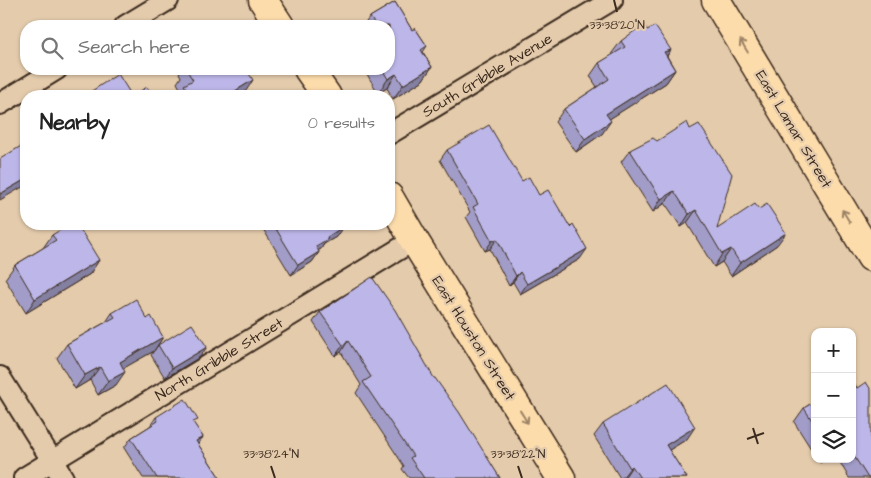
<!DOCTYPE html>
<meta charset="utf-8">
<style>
body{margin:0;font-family:"Architects Daughter",sans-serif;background:#f6f6f6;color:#222}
.controls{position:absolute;right:15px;bottom:15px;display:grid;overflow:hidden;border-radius:10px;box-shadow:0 1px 4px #0004}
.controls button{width:45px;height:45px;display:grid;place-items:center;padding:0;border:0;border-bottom:1px solid #e0e0e0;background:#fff;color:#222;font:25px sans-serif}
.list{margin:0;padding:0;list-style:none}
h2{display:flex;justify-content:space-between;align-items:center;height:65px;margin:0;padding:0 20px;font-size:21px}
h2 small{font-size:16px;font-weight:400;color:#767676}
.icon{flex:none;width:28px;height:28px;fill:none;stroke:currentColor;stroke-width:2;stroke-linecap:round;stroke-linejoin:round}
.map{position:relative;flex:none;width:871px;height:478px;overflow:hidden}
.search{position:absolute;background:#fff;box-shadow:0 1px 4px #0004;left:20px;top:20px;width:375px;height:55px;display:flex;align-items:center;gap:12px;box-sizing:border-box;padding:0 18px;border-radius:20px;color:#767676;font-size:19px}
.panel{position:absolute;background:#fff;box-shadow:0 1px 4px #0004;left:20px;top:90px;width:375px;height:140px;border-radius:20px}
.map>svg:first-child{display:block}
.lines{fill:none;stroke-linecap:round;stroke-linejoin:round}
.minor-casing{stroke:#3b2a1e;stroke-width:24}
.primary-casing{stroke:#3b2a1e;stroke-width:31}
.minor{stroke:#e4cbac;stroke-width:20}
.primary{stroke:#fddcac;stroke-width:28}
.wall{fill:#a29dc8;stroke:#3b2a1e}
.shaded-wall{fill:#8480a2;stroke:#3b2a1e}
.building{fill:#bcb7e8;stroke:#3b2a1e}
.oneway{stroke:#9c8365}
.ticks{fill:none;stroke:#3b2a1e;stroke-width:2}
.labels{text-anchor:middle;stroke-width:4.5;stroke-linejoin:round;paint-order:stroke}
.street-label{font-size:15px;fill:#3b2a1e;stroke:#e4cbac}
.ticks-label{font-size:12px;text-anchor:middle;fill:#3b2a1e;stroke:#e4cbac;stroke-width:4.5;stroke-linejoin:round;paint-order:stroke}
</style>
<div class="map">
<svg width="871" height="478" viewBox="0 0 871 478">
<rect width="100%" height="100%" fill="#e4cbac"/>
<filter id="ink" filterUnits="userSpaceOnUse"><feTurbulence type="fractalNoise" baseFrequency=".02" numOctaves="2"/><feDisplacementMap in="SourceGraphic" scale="10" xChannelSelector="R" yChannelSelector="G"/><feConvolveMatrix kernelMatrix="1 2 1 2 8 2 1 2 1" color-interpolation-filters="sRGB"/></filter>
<g filter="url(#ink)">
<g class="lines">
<defs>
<path id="minor" d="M 125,26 L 168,0
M 0,104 L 57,69
M 389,134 L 612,0
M 0,377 L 63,478
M 24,478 L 414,240"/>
<path id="primary" d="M 263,0 L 280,26
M 716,0 L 871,257
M 308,69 L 327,96
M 389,197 L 414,240 L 561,478"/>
</defs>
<use href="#minor" class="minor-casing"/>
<use href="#primary" class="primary-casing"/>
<use href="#minor" class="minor"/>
<use href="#primary" class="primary"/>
</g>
<path class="wall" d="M 395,2 L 412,30 L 415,28 L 427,46 L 423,52 L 432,67 L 422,81 L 393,99 L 387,88 L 378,93 L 364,69 L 389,69 L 389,26 L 363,26 L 370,17 Z
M 647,30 L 671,50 L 667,56 L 675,70 L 666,83 L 609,119 L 602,134 L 576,152 L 555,122 L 564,109 L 597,87 L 590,76 L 599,63 L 613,55 L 612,53 L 621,41 Z
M 182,69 L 247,69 L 244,94 L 240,96 L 177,96 L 181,90 L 177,83 L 181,77 L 179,73 Z
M 447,150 L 522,181 L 539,195 L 580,259 L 520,294 L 513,282 L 509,286 L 490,249 L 485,251 L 466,217 L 470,212 L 440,160 Z
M 630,150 L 717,229 L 777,245 L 731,276 L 722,262 L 714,267 L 687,223 L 681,227 L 665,203 L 653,212 L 621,162 Z
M 260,224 L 341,224 L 336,237 L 324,244 L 321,249 L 318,250 L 319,252 L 312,262 L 291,275 Z
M 52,235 L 99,260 L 90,274 L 26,313 L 5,279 L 15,265 L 43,248 Z
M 320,312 L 434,378 L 500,478 L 409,478 L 402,469 L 404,466 L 356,393 L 361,385 L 341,352 L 335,356 L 313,322 Z
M 112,313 L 147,319 L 163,337 L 154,351 L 123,368 L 116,385 L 98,395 L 90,380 L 75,389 L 57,358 L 67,344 L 106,322 Z
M 158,345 L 200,357 L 165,378 L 151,355 Z
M 852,380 L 857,388 L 871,478 L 849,478 L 838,459 L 852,459 Z
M 815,401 L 815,455 L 794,422 L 804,408 Z
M 156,417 L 194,424 L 203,437 L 198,444 L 220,478 L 143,478 L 124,448 L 131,438 L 150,426 Z
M 603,424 L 687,439 L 669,450 L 687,478 L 620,478 L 594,436 Z
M 818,459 L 826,459 L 820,463 Z"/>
<path class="shaded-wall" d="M 671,50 L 662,62 L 664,52 Z
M 432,67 L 422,81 L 393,99 L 403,85 Z
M 675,70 L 666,83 L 597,127 L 606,114 Z
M 396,74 L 387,88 L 378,93 L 388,79 Z
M 253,80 L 244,94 L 240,96 L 227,96 Z
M 611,121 L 602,134 L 576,152 L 585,139 Z
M 26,179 L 26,185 L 0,200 L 0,194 Z
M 674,191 L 665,203 L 653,212 L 661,199 Z
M 696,210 L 687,223 L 681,227 L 689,214 Z
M 343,227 L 336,237 L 324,244 L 321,249 L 309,256 L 316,246 L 327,237 Z
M 786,233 L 777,245 L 731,276 L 740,263 Z
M 497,239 L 490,249 L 485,251 L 492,241 Z
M 587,249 L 580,259 L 520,294 L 527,284 Z
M 731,249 L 722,262 L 714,267 L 722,254 Z
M 319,252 L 312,262 L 291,275 L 298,265 Z
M 99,260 L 90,274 L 26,313 L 35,299 Z
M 520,272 L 513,282 L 509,286 L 516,276 Z
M 163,337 L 154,351 L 110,376 L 120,362 Z
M 348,341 L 341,352 L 335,356 L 343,345 Z
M 207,347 L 200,357 L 165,378 L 172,368 Z
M 100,367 L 90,380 L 75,389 L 85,375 Z
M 125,372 L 116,385 L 98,395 L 108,381 Z
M 695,427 L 687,439 L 658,457 L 666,445 Z
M 203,437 L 196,447 L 196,441 Z
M 632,466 L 624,478 L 622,478 L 630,468 Z"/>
<path class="building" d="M 395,2 L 412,30 L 415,28 L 427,46 L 421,50 L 432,67 L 403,85 L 396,74 L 388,79 L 382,69 L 389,69 L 389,26 L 376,26 L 370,17 Z
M 644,24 L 647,30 L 655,26 L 671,50 L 664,52 L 675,70 L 606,114 L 611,121 L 585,139 L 564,109 L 609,79 L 599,63 L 625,47 L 621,41 Z
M 186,69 L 246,69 L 253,80 L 227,96 L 191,96 L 184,85 L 193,80 Z
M 118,74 L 132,96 L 88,96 L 87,94 Z
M 147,87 L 153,96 L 132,96 Z
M 687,122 L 690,129 L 699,124 L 732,174 L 717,229 L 755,204 L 759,209 L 767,204 L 786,233 L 740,263 L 731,249 L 722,254 L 696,210 L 689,214 L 674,191 L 661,199 L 630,150 L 653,138 L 657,141 Z
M 489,125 L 522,181 L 529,177 L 539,195 L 548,190 L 570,227 L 573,224 L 587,249 L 527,284 L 520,272 L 516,276 L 497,239 L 492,241 L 473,207 L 478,204 L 447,150 Z
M 26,143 L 26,179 L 0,194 L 0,159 Z
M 70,224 L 77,224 L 99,260 L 35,299 L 15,265 L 56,240 L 52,235 Z
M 273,224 L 341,224 L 343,227 L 327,237 L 328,239 L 316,246 L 319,252 L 298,265 Z
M 372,277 L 395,310 L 434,378 L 435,378 L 459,412 L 500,478 L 424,478 L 410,458 L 413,456 L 363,382 L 371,377 L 348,341 L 343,345 L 320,312 Z
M 136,299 L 147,319 L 151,316 L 163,337 L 120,362 L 125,372 L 108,381 L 100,367 L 85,375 L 67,344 L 115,317 L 112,313 Z
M 192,324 L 207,347 L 172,368 L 158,345 Z
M 852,380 L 857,388 L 866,382 L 871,390 L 871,478 L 868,478 L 852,453 Z
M 668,383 L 695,427 L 666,445 L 687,478 L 640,478 L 632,466 L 630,468 L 603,424 Z
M 185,399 L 198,420 L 193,422 L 203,437 L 196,441 L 220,478 L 157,478 L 131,438 L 158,421 L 156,417 Z
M 815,401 L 815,425 L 804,408 Z"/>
<defs><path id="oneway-shaft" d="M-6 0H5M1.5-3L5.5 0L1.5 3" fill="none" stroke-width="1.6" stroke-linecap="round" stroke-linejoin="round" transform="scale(1.25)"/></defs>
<g class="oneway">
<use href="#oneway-shaft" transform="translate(744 46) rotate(-121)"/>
<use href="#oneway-shaft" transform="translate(846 216) rotate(-121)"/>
<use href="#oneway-shaft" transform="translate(524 417) rotate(58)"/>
</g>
</g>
<path class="ticks" d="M 614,0 L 617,12M 753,428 L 758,444M 747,439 L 764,433M 271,466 L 275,478M 518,466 L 522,478"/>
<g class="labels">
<g class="street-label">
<text transform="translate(487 75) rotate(-31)" y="5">South Gribble Avenue</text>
<text transform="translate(794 129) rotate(59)" y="5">East Lamar Street</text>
<text transform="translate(474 338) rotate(58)" y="5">East Houston Street</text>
<text transform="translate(219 359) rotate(-31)" y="5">North Gribble Street</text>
</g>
</g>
<g class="ticks-label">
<text x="617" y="29">33°38'20"N</text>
<text x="271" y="458">33°38'24"N</text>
<text x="518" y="458">33°38'22"N</text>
</g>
</svg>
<div class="controls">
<button>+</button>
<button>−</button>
<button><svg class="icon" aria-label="layers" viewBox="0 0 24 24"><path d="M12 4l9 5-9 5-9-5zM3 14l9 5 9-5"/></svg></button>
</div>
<div class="search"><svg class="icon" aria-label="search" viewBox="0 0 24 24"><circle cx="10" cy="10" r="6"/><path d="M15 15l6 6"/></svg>Search here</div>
<section class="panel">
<h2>Nearby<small>0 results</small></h2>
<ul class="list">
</ul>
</section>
</div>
